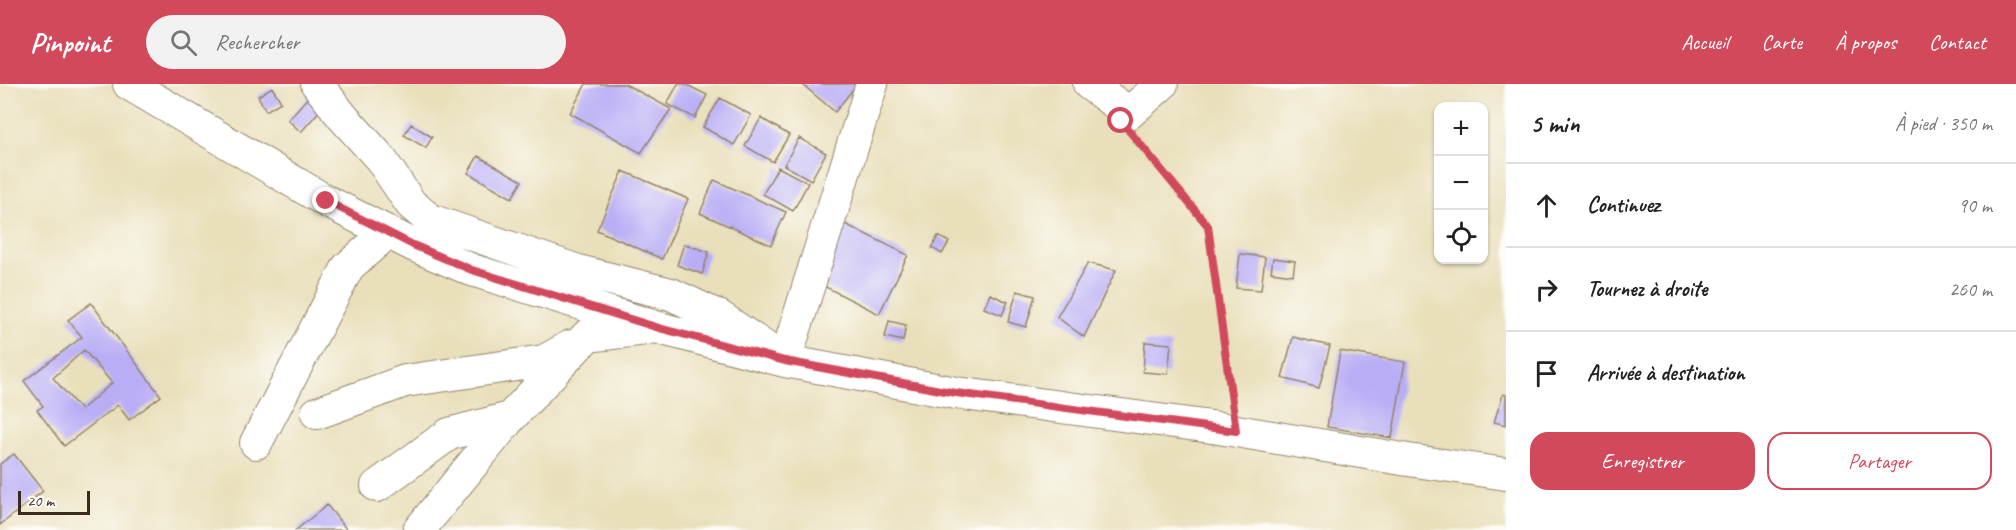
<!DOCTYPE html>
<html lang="fr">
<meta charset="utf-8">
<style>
body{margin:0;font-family:Caveat,sans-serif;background:#f2f2f2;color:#222}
.controls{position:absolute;right:18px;top:18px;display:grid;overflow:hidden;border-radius:12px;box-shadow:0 2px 4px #0004}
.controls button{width:54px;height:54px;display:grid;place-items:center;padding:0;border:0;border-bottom:2px solid #e0e0e0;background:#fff;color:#222;font:30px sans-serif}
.scale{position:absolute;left:18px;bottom:15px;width:72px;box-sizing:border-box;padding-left:6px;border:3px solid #3b2a1e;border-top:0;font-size:16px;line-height:21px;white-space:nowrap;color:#3b2a1e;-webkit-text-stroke:4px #fdfcf7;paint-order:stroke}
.stop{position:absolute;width:18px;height:18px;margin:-14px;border:4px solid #d1495b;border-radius:50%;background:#fff}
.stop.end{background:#d1495b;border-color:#fff;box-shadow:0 2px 6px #0008}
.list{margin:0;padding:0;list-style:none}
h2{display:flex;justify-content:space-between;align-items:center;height:78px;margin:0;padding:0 24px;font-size:26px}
h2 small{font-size:20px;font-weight:400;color:#767676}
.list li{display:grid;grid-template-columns:39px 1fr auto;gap:18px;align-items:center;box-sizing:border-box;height:84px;padding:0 24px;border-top:2px solid #e0e0e0}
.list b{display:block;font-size:22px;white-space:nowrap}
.list em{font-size:20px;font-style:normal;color:#767676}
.actions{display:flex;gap:12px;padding:18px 24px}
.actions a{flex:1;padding:14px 0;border:2px solid #d1495b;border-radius:18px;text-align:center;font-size:21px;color:#d1495b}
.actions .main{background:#d1495b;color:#fff}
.icon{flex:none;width:33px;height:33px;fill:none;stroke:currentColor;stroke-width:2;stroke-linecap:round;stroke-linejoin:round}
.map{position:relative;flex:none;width:1506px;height:446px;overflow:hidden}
header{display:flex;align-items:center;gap:36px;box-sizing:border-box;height:84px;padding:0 30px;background:#d1495b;color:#fff}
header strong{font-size:28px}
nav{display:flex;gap:33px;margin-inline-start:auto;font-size:21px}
.search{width:420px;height:54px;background:#f2f2f2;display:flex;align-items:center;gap:15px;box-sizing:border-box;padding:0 21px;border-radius:33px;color:#767676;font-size:22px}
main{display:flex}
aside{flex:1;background:#fff}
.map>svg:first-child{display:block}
.building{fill:#b9aef6;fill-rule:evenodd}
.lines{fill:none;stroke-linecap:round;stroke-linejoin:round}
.minor-casing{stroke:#92846c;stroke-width:34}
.path{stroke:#92846c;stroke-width:4;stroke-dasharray:1.5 4.5;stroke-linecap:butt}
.minor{stroke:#fff;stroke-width:32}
.route{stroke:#d1495b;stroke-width:8}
</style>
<header>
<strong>Pinpoint</strong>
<div class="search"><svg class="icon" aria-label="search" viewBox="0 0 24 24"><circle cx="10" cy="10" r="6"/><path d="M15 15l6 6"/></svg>Rechercher</div>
<nav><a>Accueil</a><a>Carte</a><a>À propos</a><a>Contact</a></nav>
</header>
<main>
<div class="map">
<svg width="1506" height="446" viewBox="0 0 1506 446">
<rect width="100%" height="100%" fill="#fdfcf7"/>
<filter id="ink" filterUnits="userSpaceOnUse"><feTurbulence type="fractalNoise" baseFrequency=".0167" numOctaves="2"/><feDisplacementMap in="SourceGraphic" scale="12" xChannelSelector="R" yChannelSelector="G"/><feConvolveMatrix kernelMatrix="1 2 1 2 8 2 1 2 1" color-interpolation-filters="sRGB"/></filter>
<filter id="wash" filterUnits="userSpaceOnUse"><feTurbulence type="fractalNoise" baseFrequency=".008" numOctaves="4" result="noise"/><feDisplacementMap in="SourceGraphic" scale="24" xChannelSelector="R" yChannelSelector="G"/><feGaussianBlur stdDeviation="1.35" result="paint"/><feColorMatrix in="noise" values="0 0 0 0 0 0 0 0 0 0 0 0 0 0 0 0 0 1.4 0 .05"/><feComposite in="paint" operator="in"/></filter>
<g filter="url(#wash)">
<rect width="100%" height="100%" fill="#e9dfba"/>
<g id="blocks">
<path class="building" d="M 586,0 L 625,0 L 671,25 L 641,69 L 570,29 Z
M 678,0 L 685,0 L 707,11 L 695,34 L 667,20 Z
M 802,0 L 857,0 L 835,28 Z
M 272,3 L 281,18 L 266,27 L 258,12 Z
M 309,12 L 322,24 L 301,48 L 288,36 Z
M 720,14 L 751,31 L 734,61 L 703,43 Z
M 761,34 L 789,51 L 773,78 L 745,62 Z
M 411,40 L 432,53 L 426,64 L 404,51 Z
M 799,54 L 826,69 L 811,96 L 784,81 Z
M 478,72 L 522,97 L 512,114 L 468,89 Z
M 778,83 L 808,99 L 793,127 L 763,110 Z
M 623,87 L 688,115 L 662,175 L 597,146 Z
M 714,96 L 786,128 L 771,161 L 700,129 Z
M 841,138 L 908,171 L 879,230 L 812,196 Z
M 938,152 L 949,158 L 942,170 L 932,164 Z
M 684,160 L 709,168 L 702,190 L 677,181 Z
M 1240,170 L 1265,173 L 1261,206 L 1236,204 Z
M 1273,174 L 1295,177 L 1293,191 L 1271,188 Z
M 1088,179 L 1116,186 L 1084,253 L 1057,233 Z
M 1017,207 L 1035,212 L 1026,243 L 1008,238 Z
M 990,210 L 1008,218 L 1002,231 L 984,224 Z
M 91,219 L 161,312 L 129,336 L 118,321 L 64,362 L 37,326 L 43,322 L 24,297 L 82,253 L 68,236 ZM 84,266 L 112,299 L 81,326 L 53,294 Z
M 889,237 L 906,241 L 903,257 L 885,253 Z
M 1293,253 L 1330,262 L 1319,304 L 1282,294 Z
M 1145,258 L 1171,260 L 1168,290 L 1143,288 Z
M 1340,267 L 1405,278 L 1392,354 L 1327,343 Z
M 1503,310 L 1506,311 L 1506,341 L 1494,338 Z
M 14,370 L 43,407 L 0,441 L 0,380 Z
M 327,421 L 347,446 L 296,446 Z"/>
</g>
</g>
<g filter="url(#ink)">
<use href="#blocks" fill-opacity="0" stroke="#92846c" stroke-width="1.5"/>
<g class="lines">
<defs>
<path id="minor" d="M 129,0 L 326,117 L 413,161 L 472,186 L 659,244 L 785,277 L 956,309 L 1219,344 L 1408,376 L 1506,390
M 317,0 L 342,32 L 380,74 L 411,120 L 430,136 L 578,187 L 671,210 L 720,233 L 785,277 L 872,0
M 1089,0 L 1129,29 L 1162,0
M 317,329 L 405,297 L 544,277 L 571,262
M 256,359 L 348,183 L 388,148
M 377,402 L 449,350 L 510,334
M 419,446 L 510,334 L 587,252 L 646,245"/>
</defs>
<use href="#minor" class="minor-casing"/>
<path class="path" d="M 1135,54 L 1208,142 L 1232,319"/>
<use href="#minor" class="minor"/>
</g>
</g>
<g class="lines" filter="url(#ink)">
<path class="route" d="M 326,117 L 413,161 L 472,186 L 659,244 L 785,277 L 956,309 L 1236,347 L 1208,142 L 1121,37"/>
</g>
</svg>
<div class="controls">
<button>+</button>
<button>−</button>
<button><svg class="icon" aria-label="locate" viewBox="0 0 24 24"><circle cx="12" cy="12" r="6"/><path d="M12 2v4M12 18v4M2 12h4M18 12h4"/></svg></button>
</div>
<div class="scale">20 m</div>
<div class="stop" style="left:1121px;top:37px"></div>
<div class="stop end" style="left:326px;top:117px"></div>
</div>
<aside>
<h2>5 min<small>À pied · 350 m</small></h2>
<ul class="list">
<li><svg class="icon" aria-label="ahead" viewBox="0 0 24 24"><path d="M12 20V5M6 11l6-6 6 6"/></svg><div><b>Continuez</b></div><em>90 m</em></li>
<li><svg class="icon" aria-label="right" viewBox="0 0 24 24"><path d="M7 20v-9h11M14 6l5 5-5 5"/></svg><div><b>Tournez à droite</b></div><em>260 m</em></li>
<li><svg class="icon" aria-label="arrive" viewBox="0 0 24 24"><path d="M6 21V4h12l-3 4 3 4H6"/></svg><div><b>Arrivée à destination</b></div></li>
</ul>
<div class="actions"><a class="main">Enregistrer</a><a>Partager</a></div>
</aside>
</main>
